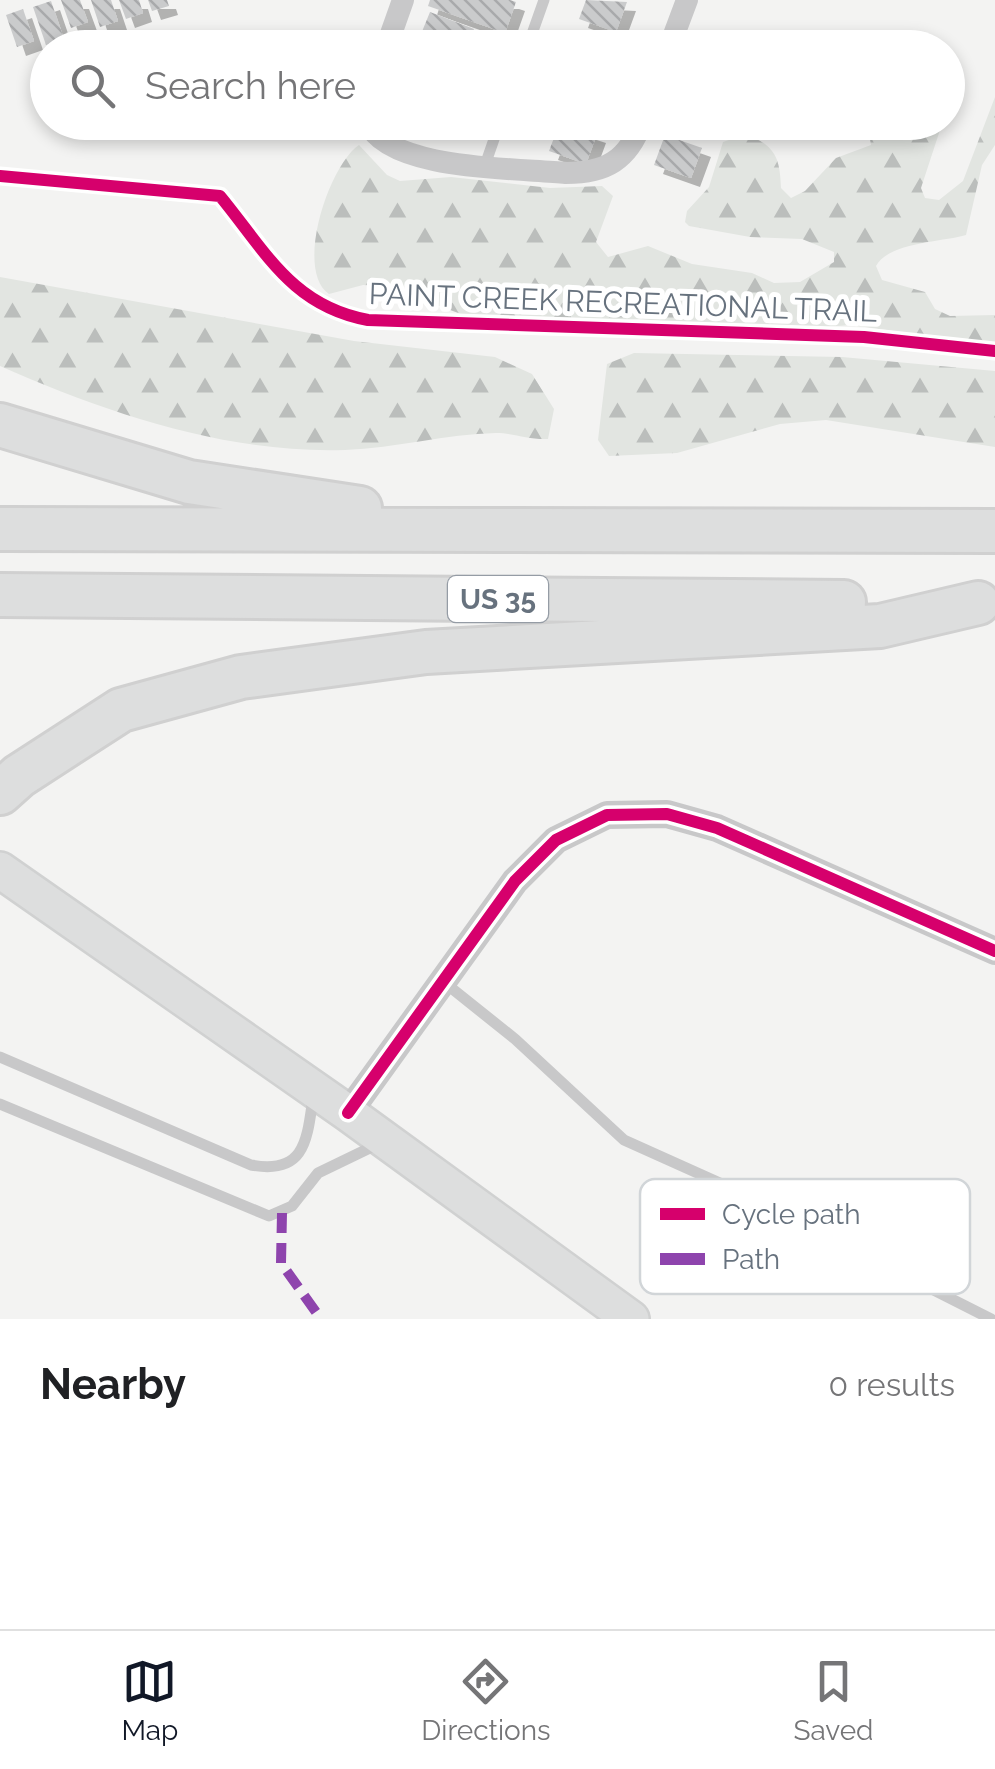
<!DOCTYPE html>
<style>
body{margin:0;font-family:Raleway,sans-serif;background:#f6f6f6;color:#202124}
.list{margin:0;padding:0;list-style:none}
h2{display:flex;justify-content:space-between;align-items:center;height:130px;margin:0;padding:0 40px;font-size:42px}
h2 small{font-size:32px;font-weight:400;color:#757577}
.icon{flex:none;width:55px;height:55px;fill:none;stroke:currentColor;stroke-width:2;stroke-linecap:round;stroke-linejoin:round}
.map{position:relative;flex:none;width:995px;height:1319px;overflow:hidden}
.search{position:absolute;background:#fff;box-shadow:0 5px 15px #0003;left:30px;right:30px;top:30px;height:110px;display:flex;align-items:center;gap:25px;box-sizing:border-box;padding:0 35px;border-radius:55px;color:#757577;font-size:38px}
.sheet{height:310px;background:#fff}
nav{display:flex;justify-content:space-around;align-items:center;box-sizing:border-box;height:140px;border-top:2px solid #e0e0e0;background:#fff;font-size:28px;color:#757577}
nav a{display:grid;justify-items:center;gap:5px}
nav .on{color:#111827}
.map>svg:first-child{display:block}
.forest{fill:url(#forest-firs)}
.building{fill:url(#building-back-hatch);filter:url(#shadow)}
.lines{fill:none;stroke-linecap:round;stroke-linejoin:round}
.primary-casing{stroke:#d0d1d1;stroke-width:40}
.motorway-casing{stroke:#d0d0d0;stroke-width:48}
.service{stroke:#c8c8c9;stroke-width:11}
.minor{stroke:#c8c8c9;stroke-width:22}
.tertiary{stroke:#c8c8c9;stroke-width:28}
.primary{stroke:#dddede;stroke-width:35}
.motorway{stroke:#dddede;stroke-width:42}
.quiet{stroke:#8e44ad;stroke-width:10;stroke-dasharray:20 10;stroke-linecap:butt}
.cycleway-casing{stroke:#fff;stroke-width:19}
.cycleway{stroke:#d6006c;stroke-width:12}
.labels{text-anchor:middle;stroke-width:10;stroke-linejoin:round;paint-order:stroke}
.shield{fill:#fff;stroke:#959ca5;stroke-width:2.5}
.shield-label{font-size:28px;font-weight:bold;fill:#67727e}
.street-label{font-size:30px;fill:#67727e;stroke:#fff}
.key{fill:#fff;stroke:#d1d5d8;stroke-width:2.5}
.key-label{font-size:28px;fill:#67727e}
</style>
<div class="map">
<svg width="995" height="1319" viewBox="0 0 995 1319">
<defs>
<pattern id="forest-firs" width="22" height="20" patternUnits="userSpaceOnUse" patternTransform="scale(2.5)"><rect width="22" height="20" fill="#e2e5e1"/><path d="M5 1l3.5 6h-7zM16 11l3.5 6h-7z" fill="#bbbebc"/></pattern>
<pattern id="building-back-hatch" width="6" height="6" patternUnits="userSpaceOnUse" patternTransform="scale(2.5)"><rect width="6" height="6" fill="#cacbcc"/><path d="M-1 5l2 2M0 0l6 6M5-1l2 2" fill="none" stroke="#a8a9ab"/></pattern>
<filter id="shadow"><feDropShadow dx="9" dy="9" stdDeviation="0" flood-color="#0004"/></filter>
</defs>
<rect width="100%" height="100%" fill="#f3f3f2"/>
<path class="forest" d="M 995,97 L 995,145 L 982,165 L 966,235 C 943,242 889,242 876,266 L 882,280 L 925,292 L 935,309 L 950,316 L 995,315 L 995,345 L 850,325 L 778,331 L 639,319 L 559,324 L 500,321 L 461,314 L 385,286 L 363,285 L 329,294 C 294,270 329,165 359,145 L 387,175 L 400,181 L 451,177 L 550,188 L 602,186 L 613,196 L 596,242 L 608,257 L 648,246 L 692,264 L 752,273 L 774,283 L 800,282 L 834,262 L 834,252 L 802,239 L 750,237 L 689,226 L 685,222 L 687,211 L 709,187 L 723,142 L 746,134 C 775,146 780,157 781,188 L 791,198 L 805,191 L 836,158 L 871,145 L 869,134 L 845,123 L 938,123 L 940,130 L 921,188 L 925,198 L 939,200 L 963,181 Z
M 0,277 L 354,341 L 495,357 L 532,374 L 554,409 L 548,439 C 529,440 514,433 496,433 C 446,434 396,448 345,450 C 228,454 106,413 0,366 Z
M 634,353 L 842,357 L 995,371 L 995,447 L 826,420 L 780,424 L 677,453 L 609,456 L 598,440 L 607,364 Z"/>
<path class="building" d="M 61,0 L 80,0 L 88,22 L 71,28 Z
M 91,0 L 111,0 L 118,21 L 100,27 Z
M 119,0 L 139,0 L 143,13 L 126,19 Z
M 148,0 L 167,0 L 169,6 L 152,11 Z
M 430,0 L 510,0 L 516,2 L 505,33 L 428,6 Z
M 586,0 L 627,2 L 616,32 L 579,19 Z
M 51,1 L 64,39 L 46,45 L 33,7 Z
M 23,9 L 34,41 L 17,47 L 6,15 Z
M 430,12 L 474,29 L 467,48 L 421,34 Z
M 560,122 L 597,134 L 586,164 L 549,151 Z
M 665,135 L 702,148 L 691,178 L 654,165 Z"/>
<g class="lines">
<defs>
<path id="primary" d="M 0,870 L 348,1113 L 631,1319"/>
<path id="motorway" d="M 0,425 L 189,482 L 360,508
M 0,529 L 995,531
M 0,595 L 844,602
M 0,793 L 19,776 L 121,710 L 241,677 L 426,652 L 880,626 L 978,603"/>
</defs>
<use href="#primary" class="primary-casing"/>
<use href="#motorway" class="motorway-casing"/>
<path class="service" d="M 527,48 L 544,0
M 485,165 L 500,122
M 445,983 L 515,1039 L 624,1140 L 742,1193 L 991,1319
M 0,1057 L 251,1165 C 305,1175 307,1140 313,1098
M 0,1104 L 269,1216 L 292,1206 L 318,1173 L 378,1144"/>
<path class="minor" d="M 386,48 L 403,0
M 669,48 L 687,0
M 368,122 C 387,171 519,168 566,173 C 606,173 628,160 642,122"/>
<path class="tertiary" d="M 348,1113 L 515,881 L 556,840 L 607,815 L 667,814 L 717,828 L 995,951"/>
<use href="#primary" class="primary"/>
<use href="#motorway" class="motorway"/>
<path class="quiet" d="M 282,1213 L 281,1263 L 321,1319"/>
<defs>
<path id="cycleway" d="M 0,176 L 220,196 C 266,252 292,306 368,320 L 864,337 L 995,351
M 348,1113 L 515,881 L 556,840 L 607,815 L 667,814 L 717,828 L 995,951"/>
</defs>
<use href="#cycleway" class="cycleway-casing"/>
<use href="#cycleway" class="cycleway"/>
</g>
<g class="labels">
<rect class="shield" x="448" y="576" width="100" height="46" rx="8"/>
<g class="shield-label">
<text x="498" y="609">US 35</text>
</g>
<g class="street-label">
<text transform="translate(623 303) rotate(2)" y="10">PAINT CREEK RECREATIONAL TRAIL</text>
</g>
</g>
<rect x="640" y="1179" width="330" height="115" rx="15" class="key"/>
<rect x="660" y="1208" width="45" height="12" fill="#d6006c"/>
<rect x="660" y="1253" width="45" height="12" fill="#8e44ad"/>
<g class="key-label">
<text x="722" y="1224">Cycle path</text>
<text x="722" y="1269">Path</text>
</g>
</svg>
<div class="search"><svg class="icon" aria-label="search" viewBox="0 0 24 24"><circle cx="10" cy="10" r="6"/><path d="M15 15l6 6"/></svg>Search here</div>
</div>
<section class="sheet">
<h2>Nearby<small>0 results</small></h2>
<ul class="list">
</ul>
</section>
<nav>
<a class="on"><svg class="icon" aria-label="map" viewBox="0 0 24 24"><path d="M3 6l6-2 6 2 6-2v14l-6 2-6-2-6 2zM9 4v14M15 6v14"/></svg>Map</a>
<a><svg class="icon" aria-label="directions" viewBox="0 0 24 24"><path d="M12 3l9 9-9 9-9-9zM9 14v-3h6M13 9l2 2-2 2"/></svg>Directions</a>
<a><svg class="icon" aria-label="saved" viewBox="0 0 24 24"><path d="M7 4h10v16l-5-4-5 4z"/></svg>Saved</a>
</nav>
